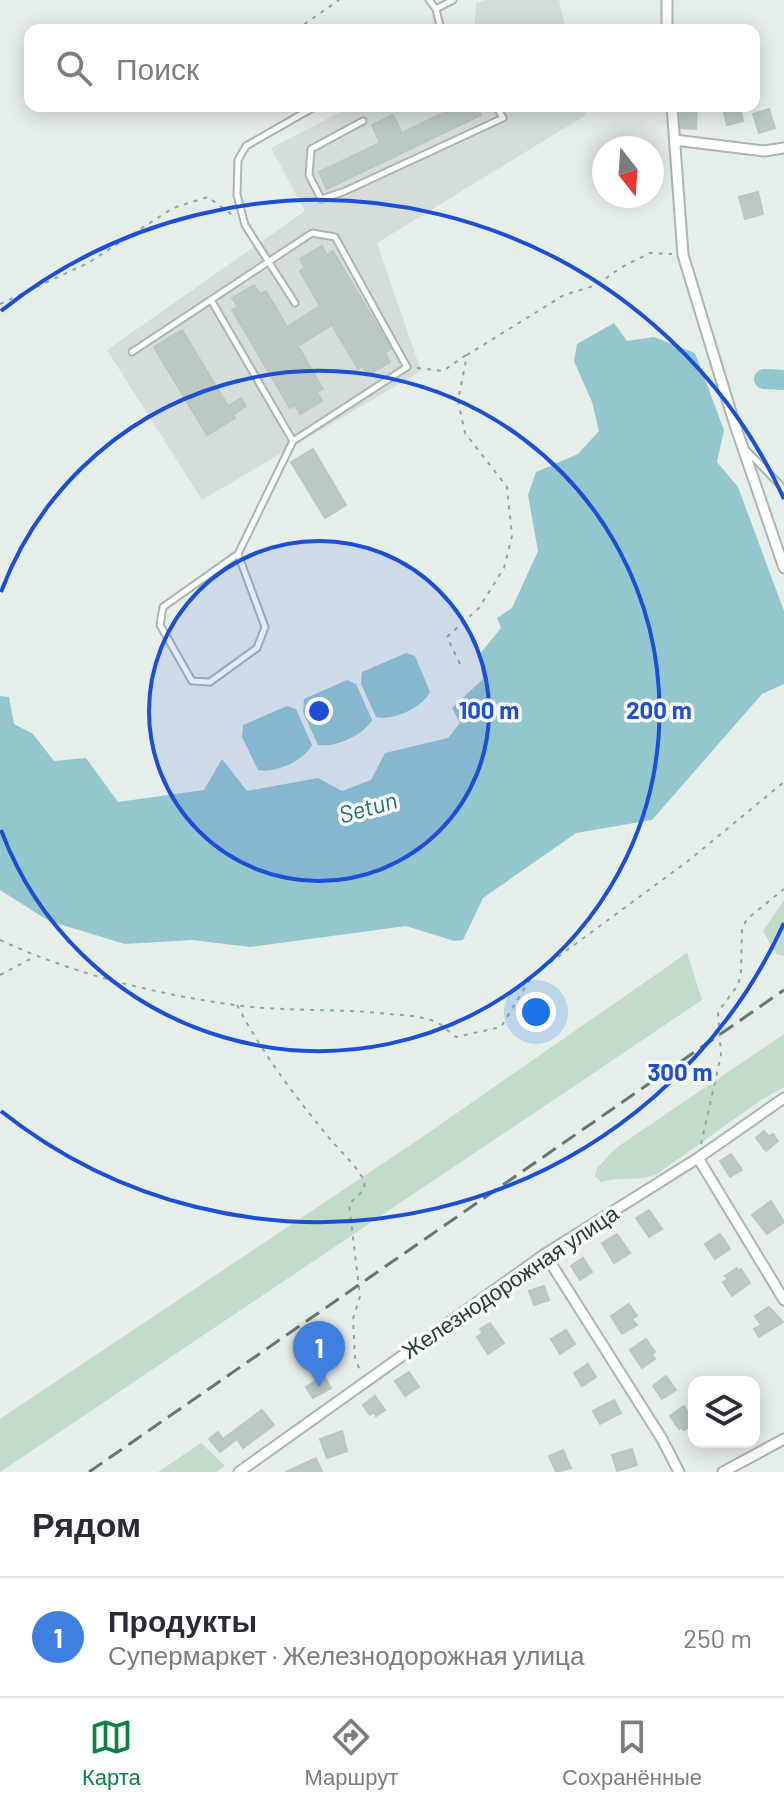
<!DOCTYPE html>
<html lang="ru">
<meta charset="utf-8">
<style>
body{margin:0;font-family:Barlow,sans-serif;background:#f2f2f3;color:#2b2b33}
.controls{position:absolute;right:24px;bottom:24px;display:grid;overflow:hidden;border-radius:16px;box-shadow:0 4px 20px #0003}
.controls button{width:72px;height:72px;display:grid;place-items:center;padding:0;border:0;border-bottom:2px solid #e1e1e2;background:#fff;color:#2b2b33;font:40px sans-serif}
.compass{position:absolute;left:592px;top:136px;width:72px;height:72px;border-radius:50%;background:#fff;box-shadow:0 4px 20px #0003;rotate:163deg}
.you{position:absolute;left:536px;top:1012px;width:28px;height:28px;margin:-20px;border:6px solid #fff;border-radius:50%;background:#1a73e8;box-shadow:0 0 0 12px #1a73e833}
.badge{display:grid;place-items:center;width:52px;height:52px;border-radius:50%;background:#0b8043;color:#fff;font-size:26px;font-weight:700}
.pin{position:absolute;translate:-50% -66px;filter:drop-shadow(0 2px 4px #0008)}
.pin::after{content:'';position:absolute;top:42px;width:28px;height:24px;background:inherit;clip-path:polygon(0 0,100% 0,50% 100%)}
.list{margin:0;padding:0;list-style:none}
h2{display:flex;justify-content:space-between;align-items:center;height:104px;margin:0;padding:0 32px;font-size:34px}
h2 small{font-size:26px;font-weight:400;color:#7c7c81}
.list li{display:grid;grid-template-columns:52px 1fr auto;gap:24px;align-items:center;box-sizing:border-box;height:120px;padding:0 32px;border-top:2px solid #e1e1e2}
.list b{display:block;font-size:30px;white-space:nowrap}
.list p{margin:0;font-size:26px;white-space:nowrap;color:#7c7c81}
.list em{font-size:26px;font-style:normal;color:#7c7c81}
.icon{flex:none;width:44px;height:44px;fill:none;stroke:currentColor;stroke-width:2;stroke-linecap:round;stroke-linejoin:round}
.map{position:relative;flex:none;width:784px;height:1472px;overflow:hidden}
.search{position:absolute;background:#fff;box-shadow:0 4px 20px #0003;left:24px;right:24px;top:24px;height:88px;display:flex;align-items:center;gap:20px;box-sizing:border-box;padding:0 28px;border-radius:16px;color:#7c7c81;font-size:30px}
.sheet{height:224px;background:#fff}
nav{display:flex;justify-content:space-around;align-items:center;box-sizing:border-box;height:112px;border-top:2px solid #e1e1e2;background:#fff;font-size:22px;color:#7c7c81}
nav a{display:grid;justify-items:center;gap:4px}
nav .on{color:#0b8043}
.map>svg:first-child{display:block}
.built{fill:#d4ddd9}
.green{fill:#c1dcc8}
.water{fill:#94c6cd}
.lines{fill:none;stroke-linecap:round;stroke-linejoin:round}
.river{stroke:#94c6cd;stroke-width:20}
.building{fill:#bbc8c3;stroke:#b9c7c1;stroke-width:2}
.lane-casing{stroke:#a9b6b1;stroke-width:9}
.street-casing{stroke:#a9b6b1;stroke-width:13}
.path{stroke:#89aea1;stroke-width:2;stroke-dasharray:4 6;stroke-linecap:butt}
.lane{stroke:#fff;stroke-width:5}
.street{stroke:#fff;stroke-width:9}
.rail{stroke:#617972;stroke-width:3;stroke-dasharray:16 8;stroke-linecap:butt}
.ring{fill:none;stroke:#1d4ed8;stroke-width:4}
.labels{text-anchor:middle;stroke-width:7;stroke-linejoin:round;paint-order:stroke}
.street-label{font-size:22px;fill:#263e37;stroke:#f7faf8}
.water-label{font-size:24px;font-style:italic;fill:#256b76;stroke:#f7faf8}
.centre{fill:#1d4ed8;stroke:#f7faf8;stroke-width:4}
.ring-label{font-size:24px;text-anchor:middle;font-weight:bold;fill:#1d4ed8;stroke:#f7faf8;stroke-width:7;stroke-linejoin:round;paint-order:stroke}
</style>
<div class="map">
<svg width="784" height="1472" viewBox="0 0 784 1472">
<rect width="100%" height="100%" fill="#e6eeea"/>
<path class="built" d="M 486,0 L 559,0 L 566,30 L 474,30 L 476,4 Z
M 352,106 L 584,106 L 586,115 L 377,243 L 421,371 L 202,500 L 107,350 L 305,211 L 271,148 Z"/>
<path class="green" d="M 784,900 L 784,956 L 776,954 L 763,931 Z
M 687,953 L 702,1000 L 0,1472 L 0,1419 L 412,1144 Z
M 784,1034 L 784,1087 L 761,1100 L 657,1174 C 638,1182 621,1176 601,1182 L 595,1176 L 597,1168 L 616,1148 Z
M 201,1443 L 225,1466 L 216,1472 L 158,1472 Z"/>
<path class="water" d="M 614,323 L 627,341 L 654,337 L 695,353 L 724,430 L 717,462 L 738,487 L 784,611 L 784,684 L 762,694 L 652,820 L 576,833 L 483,898 L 463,940 L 454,941 L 406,926 L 250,947 L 192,940 L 125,944 L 49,921 L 0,890 L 0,696 L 9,697 L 14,724 L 33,734 L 54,761 L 86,758 L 118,802 L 204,790 L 222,759 L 247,791 L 318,778 L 342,791 L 371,780 L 385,753 L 448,738 L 460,723 L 452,708 L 483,679 L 479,655 L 501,628 L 497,618 L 512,608 L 538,551 L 528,495 L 536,472 L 578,454 L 599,431 L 592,402 L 574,361 L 577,344 Z
M 406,653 L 415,656 L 430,692 C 422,708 393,721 376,717 L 361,684 L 362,672 Z
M 347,680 L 356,684 L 372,720 C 364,735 335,748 318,745 L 303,712 L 304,699 Z
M 287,706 L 296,709 L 312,745 C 304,761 274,774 258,770 L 242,737 L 243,725 Z"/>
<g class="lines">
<path class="river" d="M 764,379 L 784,380"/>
</g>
<path class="building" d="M 458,106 L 476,106 L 481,115 L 327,189 L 319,172 L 380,143 L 372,125 L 393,115 L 402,133 Z
M 680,106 L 697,106 L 696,129 L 681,128 Z
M 733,106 L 740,106 L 743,121 L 727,125 L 723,109 Z
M 769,109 L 775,128 L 759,133 L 753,114 Z
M 758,192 L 763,214 L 745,219 L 739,197 Z
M 322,246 L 327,255 L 333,251 L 391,349 L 385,353 L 390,362 L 368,375 L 362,366 L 358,369 L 332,325 L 298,346 L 323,389 L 317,392 L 322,401 L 300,414 L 295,405 L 290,408 L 232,310 L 238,307 L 232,298 L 254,285 L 260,294 L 266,291 L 287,327 L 320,306 L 300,271 L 305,268 L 300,259 Z
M 182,330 L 228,406 L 241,398 L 246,406 L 233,415 L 235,418 L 207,435 L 154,347 Z
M 313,449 L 346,505 L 325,518 L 291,462 Z
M 764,1131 L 769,1137 L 773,1134 L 778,1141 L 766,1151 L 756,1138 Z
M 731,1154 L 742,1170 L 730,1177 L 720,1161 Z
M 771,1201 L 784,1222 L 767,1234 L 752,1215 Z
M 649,1210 L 662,1229 L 649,1237 L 636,1218 Z
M 617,1234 L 630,1253 L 614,1263 L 602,1243 Z
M 720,1234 L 730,1249 L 715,1259 L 705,1244 Z
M 583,1258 L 592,1272 L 580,1280 L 571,1266 Z
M 737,1268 L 738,1271 L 741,1269 L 750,1283 L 732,1296 L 723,1282 L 728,1279 L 725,1276 Z
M 544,1286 L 549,1300 L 534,1305 L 529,1291 Z
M 629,1304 L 637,1316 L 632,1319 L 637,1325 L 622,1334 L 611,1316 Z
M 769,1307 L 783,1322 L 759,1337 L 754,1329 L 761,1325 L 755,1316 Z
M 490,1323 L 504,1343 L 488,1354 L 477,1337 L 483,1333 L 480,1329 Z
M 566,1330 L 575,1344 L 560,1354 L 551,1339 Z
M 646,1339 L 655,1352 L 652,1354 L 655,1359 L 642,1368 L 630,1350 Z
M 588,1364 L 596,1377 L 582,1386 L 574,1373 Z
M 409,1372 L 419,1387 L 405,1396 L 395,1381 Z
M 324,1376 L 331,1388 L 313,1398 L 306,1387 Z
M 666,1376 L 676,1390 L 662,1399 L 653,1386 Z
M 375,1396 L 385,1410 L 376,1416 L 374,1412 L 370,1415 L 363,1405 Z
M 614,1400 L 621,1413 L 600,1424 L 593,1411 Z
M 684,1406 L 694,1423 L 684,1430 L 682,1427 L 679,1429 L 670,1416 Z
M 262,1410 L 274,1425 L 243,1448 L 237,1439 L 220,1452 L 209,1439 L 218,1432 L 223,1439 Z
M 342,1431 L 347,1451 L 327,1458 L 320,1439 Z
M 632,1449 L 637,1465 L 617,1471 L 612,1455 Z
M 563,1450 L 571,1468 L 556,1472 L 549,1456 Z
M 316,1458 L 322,1472 L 286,1472 Z"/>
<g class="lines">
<defs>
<path id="lane" d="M 429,0 L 436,9 L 440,26 L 436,30
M 436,9 L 453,0
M 363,121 L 311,149 L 309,175 L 321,199 L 343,192 L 503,118 L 496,106
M 295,303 L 245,225 L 237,195 L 238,160 L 246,146 L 316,106
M 132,352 L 312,233 L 335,237 L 407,367 L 293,441 L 211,300
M 745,449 L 784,489
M 238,554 L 265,627 L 257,648 L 210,682 L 192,681 L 160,625 L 163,607 L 238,554 L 293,441"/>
<path id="street" d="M 667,30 L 667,0
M 672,106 L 683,255 L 734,422 L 784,568
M 675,140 L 764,151 L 784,148
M 698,1158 L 784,1300
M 545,1254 L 662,1439 L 679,1472
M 239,1472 L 545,1254 L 698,1158 L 784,1098
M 723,1472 L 784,1439"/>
</defs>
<use href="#lane" class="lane-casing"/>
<use href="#street" class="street-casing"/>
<path class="path" d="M 296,30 L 339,0
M 0,304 L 88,263 L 173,208 L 208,197 L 235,217
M 417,368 L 443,371 L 466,355
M 460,664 L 447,637 L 479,608 L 504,568 L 512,536 L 507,487 L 465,433 L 458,401 L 467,355 L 564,295 L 597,285 L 620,268 L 650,253 L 672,254
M 0,940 C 73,974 155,994 235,1005 C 286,1012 337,1008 388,1014 C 403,1015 422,1016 436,1022 C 443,1025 450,1033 456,1037 L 501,1027 L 532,976 L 688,861 L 784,782
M 0,975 L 34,957
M 237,1005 C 261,1051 293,1094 326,1134 C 339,1151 355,1163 365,1182 L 363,1191 L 349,1204 L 360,1296 L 353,1319 L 355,1357 L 361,1374
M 701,1144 L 721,1055 L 718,1012 L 738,985 L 741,973 L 742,928 L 747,919 L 784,889"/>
<use href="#lane" class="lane"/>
<use href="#street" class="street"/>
<path class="rail" d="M 89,1472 L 784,990"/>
</g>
<circle cx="319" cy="711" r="170" fill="#1d4ed8" fill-opacity=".12"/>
<g class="ring">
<circle cx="319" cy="711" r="170"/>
<path d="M1 592A340 340 0 1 1 1 830"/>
<path d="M784 923A511 511 0 0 1 1 1111M1 311A511 511 0 0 1 784 499"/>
</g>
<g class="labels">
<g class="street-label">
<text transform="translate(510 1282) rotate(-34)" y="8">Железнодорожная улица</text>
</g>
<g class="water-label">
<text transform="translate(368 808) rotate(-16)" y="8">Setun</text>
</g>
</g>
<circle cx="319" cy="711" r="12" class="centre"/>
<g class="ring-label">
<text x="489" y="719">100 m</text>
<text x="659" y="719">200 m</text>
<text x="680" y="1081">300 m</text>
</g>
</svg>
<div class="controls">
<button><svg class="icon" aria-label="layers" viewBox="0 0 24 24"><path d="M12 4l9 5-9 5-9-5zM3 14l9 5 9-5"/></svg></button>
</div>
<svg class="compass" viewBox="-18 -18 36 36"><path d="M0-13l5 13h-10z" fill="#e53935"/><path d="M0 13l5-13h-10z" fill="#7c7c81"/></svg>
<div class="you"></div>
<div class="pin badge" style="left:319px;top:1387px;background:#3f7fe0">1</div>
<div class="search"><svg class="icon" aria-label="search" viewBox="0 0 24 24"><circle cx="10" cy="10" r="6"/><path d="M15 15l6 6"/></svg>Поиск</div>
</div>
<section class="sheet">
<h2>Рядом<small></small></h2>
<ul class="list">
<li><span class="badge" style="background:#3f7fe0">1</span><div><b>Продукты</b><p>Супермаркет · Железнодорожная улица</p></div><em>250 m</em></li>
</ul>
</section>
<nav>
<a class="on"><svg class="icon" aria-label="map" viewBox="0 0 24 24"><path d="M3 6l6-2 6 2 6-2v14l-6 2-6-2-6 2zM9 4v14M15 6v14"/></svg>Карта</a>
<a><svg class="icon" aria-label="directions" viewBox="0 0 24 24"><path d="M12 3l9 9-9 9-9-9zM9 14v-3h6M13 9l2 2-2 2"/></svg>Маршрут</a>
<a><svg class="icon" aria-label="saved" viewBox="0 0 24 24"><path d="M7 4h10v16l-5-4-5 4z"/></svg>Сохранённые</a>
</nav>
